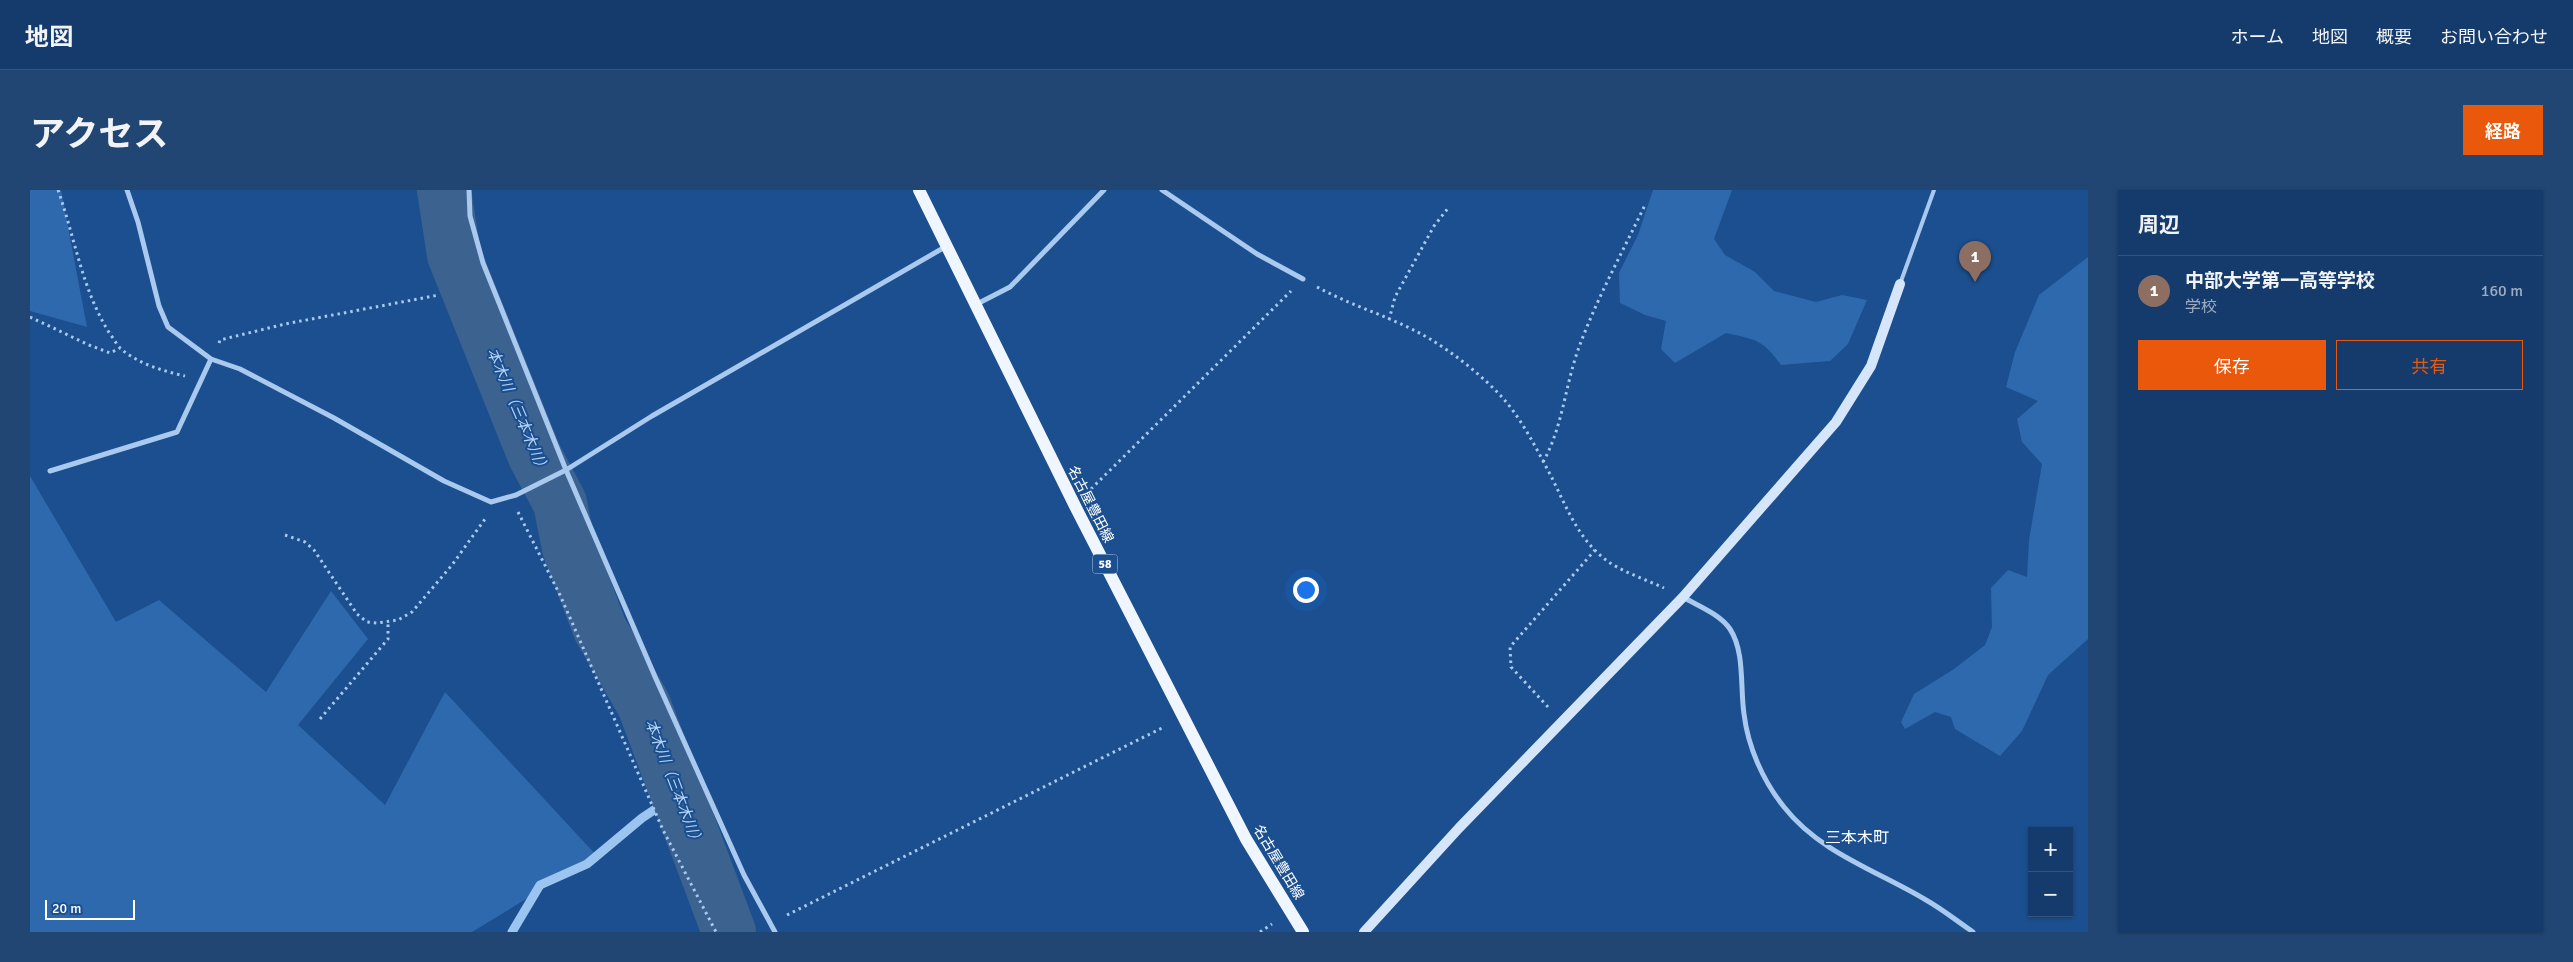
<!DOCTYPE html>
<html lang="ja">
<meta charset="utf-8">
<style>
body{margin:0;font-family:Signika,"Noto Sans JP",sans-serif;background:#214673;color:#f1f3f6}
.controls{position:absolute;right:15px;bottom:15px;display:grid;overflow:hidden;border-radius:0px;box-shadow:0 1px 4px #0004}
.controls button{width:45px;height:45px;display:grid;place-items:center;padding:0;border:0;border-bottom:1px solid #33557e;background:#143b6b;color:#f1f3f6;font:25px sans-serif}
.scale{position:absolute;left:15px;bottom:12px;width:90px;box-sizing:border-box;padding-left:5px;border:2px solid #fff;border-top:0;font-size:14px;line-height:18px;white-space:nowrap;color:#fff;-webkit-text-stroke:4px #1b4f8f;paint-order:stroke}
.you{position:absolute;left:1275px;top:399px;width:18px;height:18px;margin:-12px;border:4px solid #fff;border-radius:50%;background:#1a73e8;box-shadow:0 0 0 8px #1a73e833}
.badge{display:grid;place-items:center;width:32px;height:32px;border-radius:50%;background:#ea580c;color:#fff;font-size:16px;font-weight:700}
.pin{position:absolute;translate:-50% -41px;filter:drop-shadow(0 1px 2px #0008)}
.pin::after{content:'';position:absolute;top:26px;width:18px;height:15px;background:inherit;clip-path:polygon(0 0,100% 0,50% 100%)}
.list{margin:0;padding:0;list-style:none}
h2{display:flex;justify-content:space-between;align-items:center;height:65px;margin:0;padding:0 20px;font-size:21px}
h2 small{font-size:16px;font-weight:400;color:#9dadc1}
.list li{display:grid;grid-template-columns:32px 1fr auto;gap:15px;align-items:center;box-sizing:border-box;height:70px;padding:0 20px;border-top:1px solid #33557e}
.list b{display:block;font-size:19px;white-space:nowrap}
.list p{margin:0;font-size:16px;white-space:nowrap;color:#9dadc1}
.list em{font-size:16px;font-style:normal;color:#9dadc1}
.actions{display:flex;gap:10px;padding:15px 20px}
.actions a{flex:1;padding:11px 0;border:1px solid #ea580c;border-radius:0px;text-align:center;font-size:18px;color:#ea580c}
.actions .main{background:#ea580c;color:#fff}
.map{position:relative;flex:none;width:2058px;height:742px;overflow:hidden;border-radius:0px}
header{display:flex;align-items:center;gap:30px;box-sizing:border-box;height:70px;padding:0 25px;background:#143b6b;border-bottom:1px solid #33557e}
header strong{font-size:24px}
nav{display:flex;gap:28px;margin-inline-start:auto;font-size:18px}
.intro{display:flex;align-items:center;justify-content:space-between;box-sizing:border-box;height:120px;padding:0 30px}
h1{margin:0;font-size:35px}
.button{padding:12px 22px;border-radius:0px;background:#ea580c;color:#fff;font-size:18px;font-weight:700}
main{display:flex;gap:30px;padding:0 30px}
aside{flex:1;background:#143b6b;border-radius:0px;box-shadow:0 1px 4px #0004}
.map>svg:first-child{display:block}
.green{fill:#2e69ad}
.lines{fill:none;stroke-linecap:round;stroke-linejoin:round}
.stream{stroke:#9cc4f0;stroke-width:9}
.river{stroke:#3c6290;stroke-width:54}
.path{stroke:#a9c9ee;stroke-width:3;stroke-dasharray:2.5 4;stroke-linecap:butt}
.lane{stroke:#a9c9ee;stroke-width:4}
.street{stroke:#a9c9ee;stroke-width:5}
.secondary{stroke:#d6e6fa;stroke-width:10}
.primary{stroke:#f0f6ff;stroke-width:12}
.labels{text-anchor:middle;stroke-width:4;stroke-linejoin:round;paint-order:stroke}
.shield{fill:#1b4f8f;stroke:#bbcadd;stroke-width:1}
.shield-label{font-size:12px;font-weight:bold;fill:#fff}
.street-label{font-size:14px;fill:#fff;stroke:#1b4f8f}
.water-label{font-size:15px;font-style:italic;fill:#b5d3f5;stroke:#1b4f8f}
.quarter-label{font-size:16px;fill:#fff;stroke:#1b4f8f}
</style>
<header>
<strong>地図</strong>
<nav><a>ホーム</a><a>地図</a><a>概要</a><a>お問い合わせ</a></nav>
</header>
<div class="intro"><h1>アクセス</h1><a class="button">経路</a></div>
<main>
<div class="map">
<svg width="2058" height="742" viewBox="0 0 2058 742">
<rect width="100%" height="100%" fill="#1b4f8f"/>
<path class="green" d="M 0,0 L 31,0 L 57,137 L 0,121 Z
M 1623,0 L 1702,0 L 1684,49 L 1695,65 L 1725,82 L 1744,101 L 1786,112 L 1812,105 L 1837,110 L 1818,154 L 1800,171 L 1751,175 C 1732,149 1727,150 1696,143 L 1645,173 L 1631,159 L 1636,131 L 1615,125 L 1590,113 L 1589,83 L 1608,45 Z
M 2058,67 L 2058,449 L 2018,485 L 1992,541 L 1970,566 L 1925,539 L 1921,527 L 1905,522 L 1875,539 L 1871,532 L 1884,504 L 1924,479 L 1955,455 L 1962,437 L 1961,398 L 1978,380 L 1997,387 L 1999,350 L 2012,274 L 1992,252 L 1987,229 L 2008,211 L 1976,197 L 1985,162 L 2009,105 Z
M 0,286 L 86,432 L 129,410 L 236,502 L 301,401 L 338,449 L 268,535 L 355,615 L 415,502 L 567,666 L 442,742 L 0,742 Z"/>
<g class="lines">
<path class="stream" d="M 482,742 L 510,695 L 557,674 L 612,628 L 648,604"/>
<path class="river" d="M 414,0 L 424,65 L 504,264 L 530,313 L 539,358 L 570,439 L 614,515 L 699,742"/>
<path class="path" d="M 28,0 C 45,48 52,100 80,144 C 84,149 87,155 91,159 C 109,174 133,181 155,186
M 1287,97 C 1324,117 1365,128 1400,149 C 1425,164 1451,185 1471,206 C 1492,229 1506,258 1521,286 C 1536,316 1548,349 1576,370 C 1592,382 1615,389 1634,398
M 0,127 L 59,155 L 80,163 L 90,158
M 1359,130 L 1365,107 L 1404,36 L 1419,17
M 189,153 L 190,150 L 255,134 L 409,105
M 1513,272 C 1532,239 1535,197 1548,160 C 1566,110 1592,63 1615,15
M 1061,299 L 1261,101
M 488,322 L 530,405 L 633,640 L 686,742
M 255,345 L 275,352 L 284,360 L 327,424 L 337,432 L 347,433 L 368,430 L 382,422 L 422,375 L 455,329
M 1518,517 L 1481,477 L 1480,457 L 1565,360
M 290,529 L 358,449 L 358,431
M 757,725 L 1134,537
M 1230,742 L 1242,734"/>
<path class="lane" d="M 1870,94 L 1904,0"/>
<path class="street" d="M 97,0 L 108,32 L 129,116 L 138,137 L 181,169 L 210,179 L 304,228 L 414,291 L 461,312 L 486,305 L 536,280 L 622,226 L 915,57
M 439,0 L 440,26 L 453,73 L 536,280 L 626,489 L 714,685 L 745,742
M 1132,0 L 1227,64 L 1273,89
M 945,115 L 980,97 L 1074,0
M 20,281 L 147,242 L 181,169
M 1653,407 C 1668,416 1690,424 1700,439 C 1715,462 1710,497 1714,524 C 1718,557 1733,591 1754,617 C 1790,663 1848,681 1896,710 C 1912,719 1927,731 1943,742"/>
<path class="secondary" d="M 1334,742 L 1429,638 L 1653,407 L 1806,232 L 1841,176 L 1870,94"/>
<path class="primary" d="M 889,0 L 1045,316 L 1216,649 L 1273,742"/>
</g>
<g class="labels">
<rect class="shield" x="1062.5" y="364.5" width="25" height="19" rx="4"/>
<g class="shield-label">
<text x="1075" y="378">58</text>
</g>
<g class="street-label">
<text transform="translate(1061 314) rotate(63)" y="5">名古屋豊田線</text>
<text transform="translate(1249 672) rotate(59)" y="5">名古屋豊田線</text>
</g>
<g class="water-label">
<text transform="translate(488 221) rotate(67)" y="5">本木川（三本木川）</text>
<text transform="translate(644 593) rotate(69)" y="5">本木川（三本木川）</text>
</g>
<g class="quarter-label">
<text x="1827" y="653">三本木町</text>
</g>
</g>
</svg>
<div class="controls">
<button>+</button>
<button>−</button>
</div>
<div class="scale">20 m</div>
<div class="you"></div>
<div class="pin badge" style="left:1945px;top:92px;background:#8d6e63">1</div>
</div>
<aside>
<h2>周辺<small></small></h2>
<ul class="list">
<li><span class="badge" style="background:#8d6e63">1</span><div><b>中部大学第一高等学校</b><p>学校</p></div><em>160 m</em></li>
</ul>
<div class="actions"><a class="main">保存</a><a>共有</a></div>
</aside>
</main>
